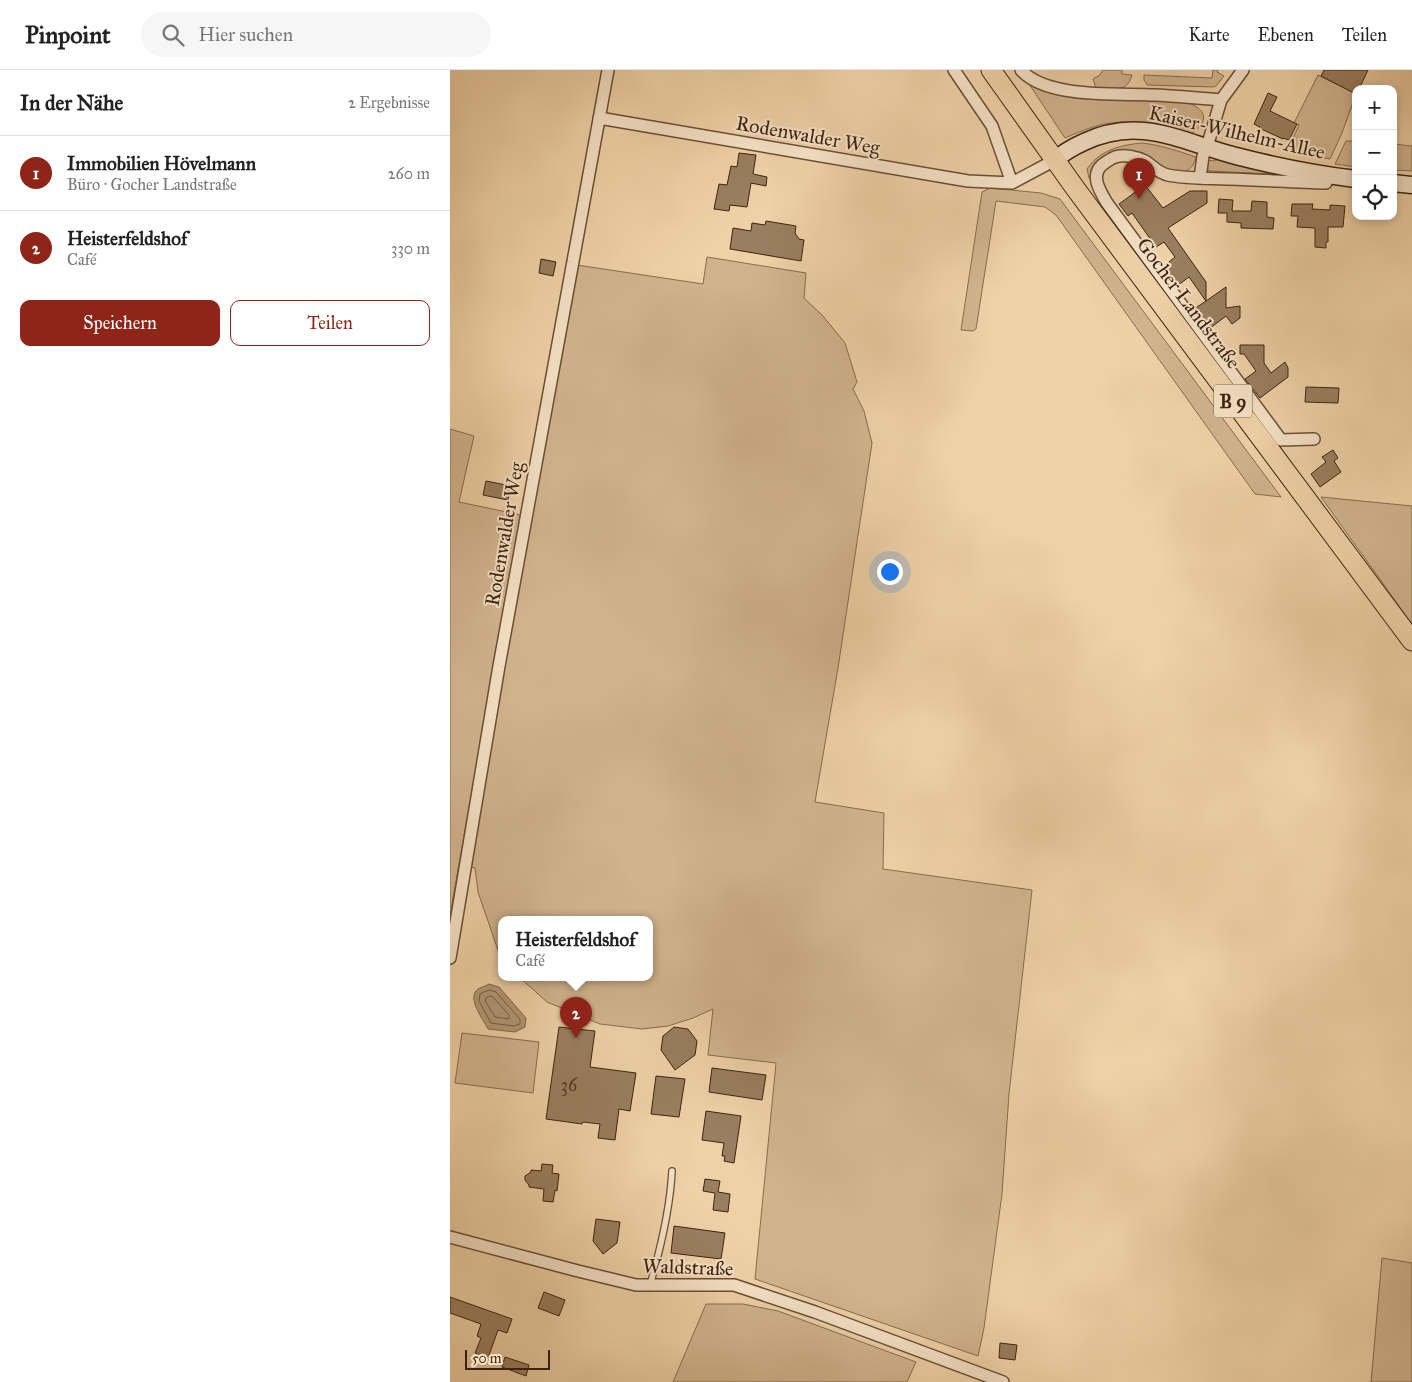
<!DOCTYPE html>
<html lang="de">
<meta charset="utf-8">
<style>
body{margin:0;font-family:"IM FELL Great Primer",serif;background:#f6f6f6;color:#222}
.controls{position:absolute;right:15px;top:15px;display:grid;overflow:hidden;border-radius:10px;box-shadow:0 2px 8px #0003}
.controls button{width:45px;height:45px;display:grid;place-items:center;padding:0;border:0;border-bottom:1px solid #e0e0e0;background:#fff;color:#222;font:25px sans-serif}
.scale{position:absolute;left:15px;bottom:12px;width:85px;box-sizing:border-box;padding-left:5px;border:2px solid #3d2411;border-top:0;font-size:14px;line-height:18px;white-space:nowrap;color:#3d2411;-webkit-text-stroke:4px #f5e1c6;paint-order:stroke}
.you{position:absolute;left:439px;top:501px;width:18px;height:18px;margin:-12px;border:4px solid #fff;border-radius:50%;background:#1a73e8;box-shadow:0 0 0 8px #1a73e833}
.badge{display:grid;place-items:center;width:32px;height:32px;border-radius:50%;background:#8f2418;color:#fff;font-size:16px;font-weight:700}
.pin{position:absolute;translate:-50% -41px;filter:drop-shadow(0 1px 2px #0008)}
.pin::after{content:'';position:absolute;top:26px;width:18px;height:15px;background:inherit;clip-path:polygon(0 0,100% 0,50% 100%)}
.popup{position:absolute;left:48px;top:846px;width:155px;height:65px;box-sizing:border-box;display:grid;place-content:center;border-radius:10px;background:#fff;filter:drop-shadow(0 1px 4px #0005);font-size:16px;white-space:nowrap;color:#767676}
.popup b{font-size:19px;color:#222}
.popup::after{content:'';position:absolute;left:50%;top:100%;margin-left:-10px;border:10px solid transparent;border-top-color:#fff}
.list{margin:0;padding:0;list-style:none}
h2{display:flex;justify-content:space-between;align-items:center;height:65px;margin:0;padding:0 20px;font-size:21px}
h2 small{font-size:16px;font-weight:400;color:#767676}
.list li{display:grid;grid-template-columns:32px 1fr auto;gap:15px;align-items:center;box-sizing:border-box;height:75px;padding:0 20px;border-top:1px solid #e0e0e0}
.list b{display:block;font-size:19px;white-space:nowrap}
.list p{margin:0;font-size:16px;white-space:nowrap;color:#767676}
.list em{font-size:16px;font-style:normal;color:#767676}
.actions{display:flex;gap:10px;padding:15px 20px}
.actions a{flex:1;padding:11px 0;border:1px solid #8f2418;border-radius:10px;text-align:center;font-size:18px;color:#8f2418}
.actions .main{background:#8f2418;color:#fff}
.icon{flex:none;width:28px;height:28px;fill:none;stroke:currentColor;stroke-width:2;stroke-linecap:round;stroke-linejoin:round}
.map{position:relative;flex:none;width:962px;height:1312px;overflow:hidden}
header{display:flex;align-items:center;gap:30px;box-sizing:border-box;height:70px;padding:0 25px;background:#fff;border-bottom:1px solid #e0e0e0}
header strong{font-size:24px}
nav{display:flex;gap:28px;margin-inline-start:auto;font-size:18px}
.search{width:350px;height:45px;background:#f6f6f6;display:flex;align-items:center;gap:12px;box-sizing:border-box;padding:0 18px;border-radius:28px;color:#767676;font-size:19px}
main{display:flex}
aside{flex:1;background:#fff}
.map>svg:first-child{display:block}
.green{fill:#d1b48e;stroke:#876c50}
.water{fill:#b29674;stroke:#83684c}
.lines{fill:none;stroke-linecap:round;stroke-linejoin:round}
.shore{stroke:#785d42;stroke-width:1}
.building{fill:#9a7e5f;stroke:#3d2411}
.lane-casing{stroke:#6a4f36;stroke-width:8}
.street-casing{stroke:#6a4f36;stroke-width:14}
.secondary-casing{stroke:#3d2411;stroke-width:19}
.primary-casing{stroke:#3d2411;stroke-width:21}
.lane{stroke:#f5e1c6;stroke-width:5.5}
.street{stroke:#f5e1c6;stroke-width:11}
.secondary{stroke:#f5e1c6;stroke-width:16}
.primary{stroke:#efd1a7;stroke-width:19}
.labels{text-anchor:middle;stroke-width:4;stroke-linejoin:round;paint-order:stroke}
.number-label{font-size:18px;fill:#543a24}
.shield{fill:#f5e1c6;stroke:#745d47;stroke-width:1}
.shield-label{font-size:19px;font-weight:bold;fill:#3d2411}
.street-label{font-size:20px;fill:#3d2411;stroke:#f5e1c6}
</style>
<header>
<strong>Pinpoint</strong>
<div class="search"><svg class="icon" aria-label="search" viewBox="0 0 24 24"><circle cx="10" cy="10" r="6"/><path d="M15 15l6 6"/></svg>Hier suchen</div>
<nav><a>Karte</a><a>Ebenen</a><a>Teilen</a></nav>
</header>
<main>
<aside>
<h2>In der Nähe<small>2 Ergebnisse</small></h2>
<ul class="list">
<li><span class="badge">1</span><div><b>Immobilien Hövelmann</b><p>Büro · Gocher Landstraße</p></div><em>260 m</em></li>
<li><span class="badge">2</span><div><b>Heisterfeldshof</b><p>Café</p></div><em>330 m</em></li>
</ul>
<div class="actions"><a class="main">Speichern</a><a>Teilen</a></div>
</aside>
<div class="map">
<svg width="962" height="1312" viewBox="0 0 962 1312">
<rect width="100%" height="100%" fill="#efd1a7"/>
<filter id="stains"><feTurbulence type="fractalNoise" baseFrequency=".004" numOctaves="4"/><feColorMatrix values="0 0 0 0 .2 0 0 0 0 .09 0 0 0 0 .02 0 0 0 .5 -.17"/></filter>
<radialGradient id="worn" r=".72"><stop offset=".6" stop-color="#630" stop-opacity="0"/><stop offset="1" stop-color="#630" stop-opacity=".3"/></radialGradient>
<path class="green" d="M 653,0 L 672,0 L 672,4 L 682,5 C 677,24 662,18 646,18 L 643,9 L 650,5 Z
M 763,0 L 768,0 L 767,2 L 774,6 L 766,16 L 763,17 L 697,15 L 694,10 L 694,5 L 762,8 Z
M 868,5 L 906,24 L 892,63 L 880,89 L 837,81 L 849,55 L 844,53 Z
M 577,11 L 603,23 L 624,28 L 725,31 C 731,32 739,32 745,36 C 761,45 752,58 740,64 C 717,59 694,51 671,52 C 651,53 633,60 615,68 Z
M 896,71 L 906,71 L 906,97 L 885,94 Z
M 692,73 C 711,75 728,81 746,87 C 744,98 737,103 726,103 L 660,84 C 647,90 641,94 641,109 L 639,108 L 637,99 C 650,80 670,75 692,73 Z
M 943,74 L 962,76 L 962,101 L 943,100 Z
M 767,85 L 843,105 L 759,101 L 757,99 L 756,90 L 765,91 Z
M 540,118 L 591,123 L 610,129 L 831,427 L 805,424 L 606,145 L 595,137 L 546,131 L 526,259 L 523,261 L 511,260 L 532,122 Z
M 257,187 L 356,203 L 354,228 L 373,246 L 395,273 L 407,312 L 403,319 L 414,341 L 422,373 L 388,598 L 365,732 L 434,743 L 433,799 L 582,820 L 559,1024 L 552,1124 L 534,1258 L 528,1286 L 305,1209 L 326,993 L 258,985 L 263,939 L 243,948 L 218,956 L 192,959 L 150,954 L 97,932 L 69,907 L 200,907 L 200,849 L 52,849 L 52,892 L 28,822 L 25,798 L 15,796 L 127,195 L 253,214 Z
M 0,359 L 24,366 L 9,432 L 71,445 L 0,845 Z
M 871,427 L 962,436 L 962,554 Z
M 12,963 L 89,972 L 83,1023 L 5,1013 Z
M 932,1188 L 962,1193 L 962,1312 L 921,1312 Z
M 256,1234 L 293,1234 L 328,1241 L 466,1292 L 457,1312 L 223,1312 Z"/>
<path class="water" d="M 39,914 L 49,917 L 76,948 L 75,957 L 65,962 L 38,959 C 33,949 16,928 28,919 C 31,917 36,916 39,914 Z"/>
<g class="lines">
<path class="shore" d="M 40,920 L 46,922 L 70,949 L 70,954 L 64,956 L 41,953 L 29,931 L 30,924 Z
M 40,926 L 43,927 L 59,945 L 59,949 L 45,947 L 35,931 L 36,928 Z"/>
</g>
<path class="building" d="M 874,0 L 918,0 L 909,19 L 906,19 L 906,24 L 871,6 Z
M 818,23 L 827,27 L 820,41 L 847,54 L 839,70 L 833,68 L 833,69 L 809,58 L 810,57 L 804,54 Z
M 289,83 L 306,85 L 303,104 L 317,107 L 316,116 L 301,113 L 297,137 L 280,135 L 279,141 L 264,139 L 269,114 L 277,115 L 281,96 L 287,97 Z
M 695,115 L 713,138 L 740,121 L 757,121 L 757,133 L 718,158 L 756,212 L 756,231 L 776,217 L 776,238 L 790,236 L 790,248 L 782,254 L 776,246 L 759,259 L 744,239 L 756,231 L 739,207 L 727,216 L 713,197 L 725,187 L 714,172 L 706,177 L 682,143 L 678,146 L 669,134 Z
M 769,129 L 783,130 L 782,141 L 801,141 L 802,131 L 817,132 L 817,147 L 824,148 L 823,159 L 791,158 L 791,153 L 777,152 L 777,143 L 768,143 Z
M 842,134 L 863,134 L 862,139 L 880,140 L 880,135 L 895,136 L 893,157 L 878,157 L 878,172 L 876,172 L 876,178 L 865,177 L 865,158 L 847,157 L 848,146 L 841,146 Z
M 316,151 L 346,156 L 345,163 L 349,169 L 354,170 L 351,191 L 280,179 L 283,158 L 301,161 L 302,153 L 315,155 Z
M 91,189 L 106,192 L 103,206 L 89,203 Z
M 790,275 L 814,275 L 814,293 L 821,303 L 835,292 L 838,298 L 838,307 L 810,328 L 795,309 L 806,301 L 794,284 L 790,284 Z
M 856,317 L 889,318 L 888,333 L 855,332 Z
M 883,380 L 888,388 L 884,391 L 891,402 L 870,417 L 861,404 L 876,392 L 872,387 Z
M 36,411 L 61,416 L 58,430 L 33,425 Z
M 109,957 L 145,961 L 140,997 L 186,1003 L 180,1041 L 169,1039 L 165,1070 L 148,1068 L 150,1054 L 133,1052 L 132,1054 L 96,1049 Z
M 224,957 L 238,959 L 247,971 L 245,985 L 225,1000 L 211,980 L 213,966 Z
M 262,998 L 316,1005 L 312,1030 L 259,1022 Z
M 206,1006 L 235,1009 L 229,1047 L 201,1044 Z
M 256,1041 L 291,1046 L 284,1093 L 274,1091 L 275,1086 L 272,1086 L 274,1073 L 252,1070 Z
M 92,1094 L 103,1095 L 102,1103 L 109,1104 L 107,1121 L 105,1120 L 103,1132 L 93,1131 L 94,1119 L 79,1117 L 79,1115 L 75,1110 L 75,1106 L 81,1102 L 81,1100 L 91,1101 Z
M 255,1109 L 270,1111 L 268,1122 L 280,1124 L 278,1142 L 263,1140 L 265,1123 L 253,1121 Z
M 146,1149 L 170,1152 L 167,1173 L 153,1184 L 143,1171 Z
M 224,1156 L 275,1163 L 271,1189 L 221,1183 Z
M 94,1222 L 115,1230 L 109,1246 L 88,1238 Z
M 0,1227 L 62,1249 L 57,1263 L 48,1260 L 38,1288 L 25,1283 L 31,1268 L 27,1266 L 31,1254 L 0,1243 Z
M 550,1273 L 567,1275 L 565,1290 L 549,1288 Z
M 55,1287 L 79,1295 L 76,1306 L 52,1297 Z"/>
<g class="lines">
<defs>
<path id="lane" d="M 200,1215 C 211,1177 220,1140 222,1101"/>
<path id="street" d="M 504,0 L 542,56 L 562,113 L 605,90
M 571,0 C 597,29 668,23 705,25 C 727,26 749,28 771,30
M 149,48 L 518,111 L 562,113
M 750,108 L 753,86 L 759,70 L 771,30 L 793,0
M 864,369 L 831,370 L 657,133 C 650,121 640,106 652,95 C 656,92 660,89 665,87 C 674,84 687,87 695,91 C 703,96 708,103 718,105 C 738,109 759,108 779,109 C 811,110 843,112 876,113
M 0,888 L 49,596 L 158,0
M 0,1167 L 128,1201 L 186,1215 L 284,1215 L 365,1242 L 553,1312"/>
<path id="secondary" d="M 605,90 C 614,82 623,77 634,72 C 691,45 731,72 786,86 C 825,96 865,104 906,109
M 943,113 L 962,115"/>
<path id="primary" d="M 541,0 L 625,118 L 962,571"/>
</defs>
<use href="#lane" class="lane-casing"/>
<use href="#street" class="street-casing"/>
<use href="#secondary" class="secondary-casing"/>
<use href="#primary" class="primary-casing"/>
<use href="#lane" class="lane"/>
<use href="#street" class="street"/>
<use href="#secondary" class="secondary"/>
<use href="#primary" class="primary"/>
</g>
<g class="labels">
<g class="number-label">
<text x="119" y="1021">36</text>
</g>
<rect class="shield" x="764" y="314.5" width="38" height="33" rx="4"/>
<g class="shield-label">
<text x="783" y="338">B 9</text>
</g>
<g class="street-label">
<text transform="translate(787 62) rotate(13)" y="7">Kaiser-Wilhelm-Allee</text>
<text transform="translate(358 65) rotate(10)" y="7">Rodenwalder Weg</text>
<text transform="translate(739 233) rotate(53)" y="7">Gocher Landstraße</text>
<text transform="translate(54 464) rotate(-80)" y="7">Rodenwalder Weg</text>
<text transform="translate(238 1197) rotate(2)" y="7">Waldstraße</text>
</g>
</g>
<rect width="100%" height="100%" filter="url(#stains)"/>
<rect width="100%" height="100%" fill="url(#worn)"/>
</svg>
<div class="controls">
<button>+</button>
<button>−</button>
<button><svg class="icon" aria-label="locate" viewBox="0 0 24 24"><circle cx="12" cy="12" r="6"/><path d="M12 2v4M12 18v4M2 12h4M18 12h4"/></svg></button>
</div>
<div class="scale">50 m</div>
<div class="you"></div>
<div class="pin badge" style="left:689px;top:129px">1</div>
<div class="pin badge" style="left:126px;top:968px">2</div>
<div class="popup"><b>Heisterfeldshof</b>Café</div>
</div>
</main>
